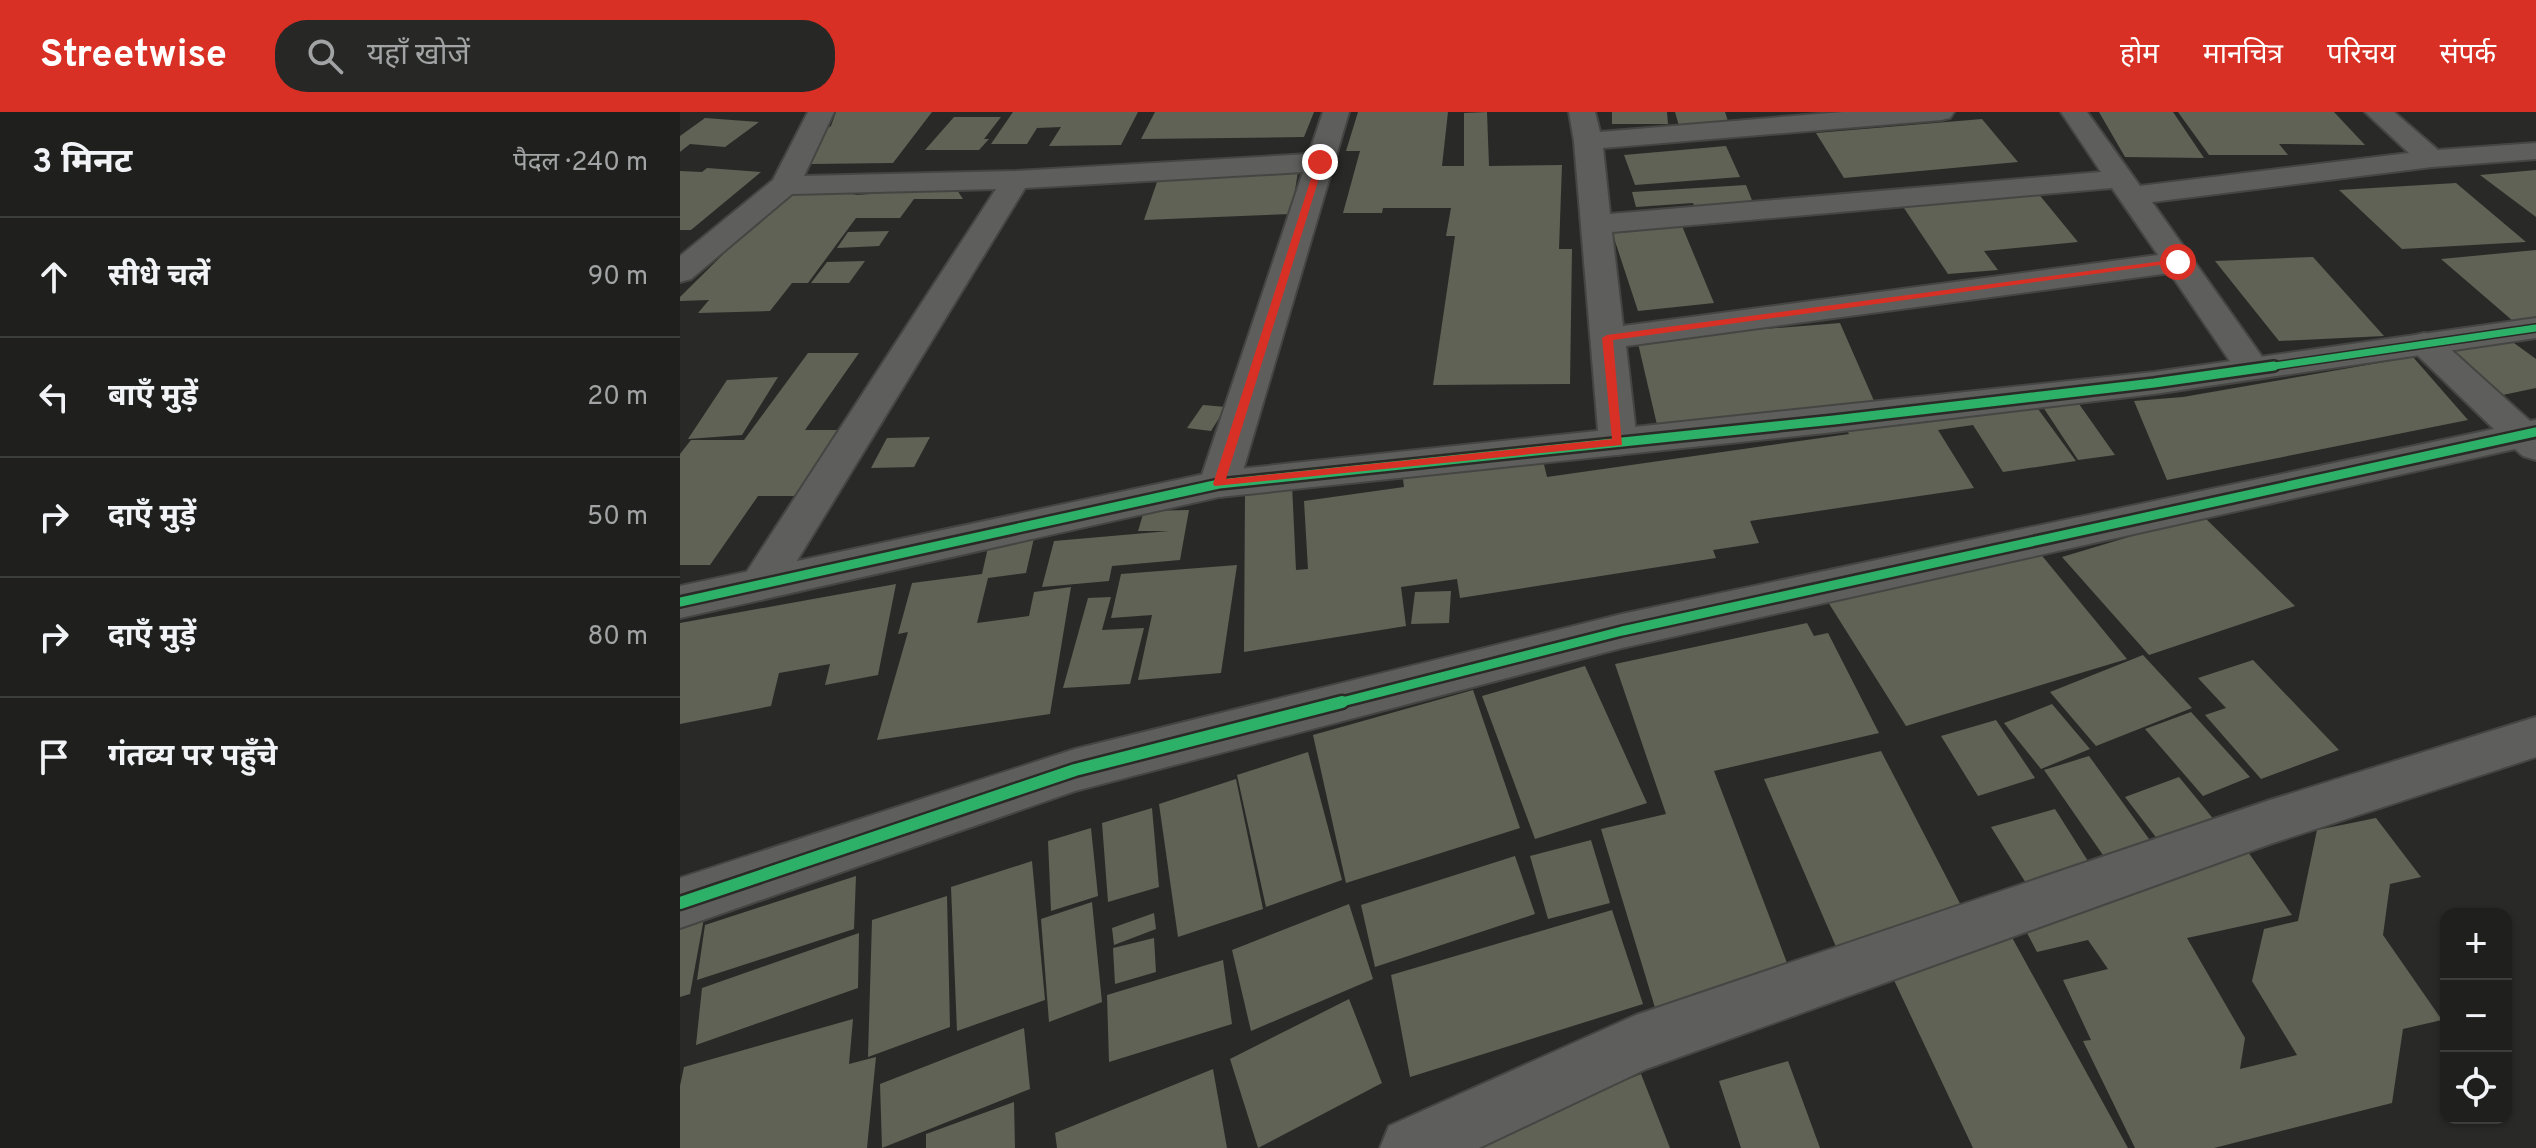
<!DOCTYPE html>
<html lang="hi">
<meta charset="utf-8">
<style>
body{margin:0;font-family:Overpass,"Noto Sans Devanagari",sans-serif;background:#272826;color:#f1f3f6}
.controls{position:absolute;right:24px;bottom:24px;display:grid;overflow:hidden;border-radius:16px;box-shadow:0 2px 6px #0004}
.controls button{width:72px;height:72px;display:grid;place-items:center;padding:0;border:0;border-bottom:2px solid #3c3e3b;background:#1f201d;color:#f1f3f6;font:40px sans-serif}
.stop{position:absolute;width:24px;height:24px;margin:-18px;border:6px solid #d93025;border-radius:50%;background:#fff}
.stop.end{background:#d93025;border-color:#fff;box-shadow:0 2px 8px #0008}
.list{margin:0;padding:0;list-style:none}
h2{display:flex;justify-content:space-between;align-items:center;height:104px;margin:0;padding:0 32px;font-size:34px}
h2 small{font-size:26px;font-weight:400;color:#a1a3a4}
.list li{display:grid;grid-template-columns:52px 1fr auto;gap:24px;align-items:center;box-sizing:border-box;height:120px;padding:0 32px;border-top:2px solid #3c3e3b}
.list b{display:block;font-size:30px;white-space:nowrap}
.list em{font-size:26px;font-style:normal;color:#a1a3a4}
.icon{flex:none;width:44px;height:44px;fill:none;stroke:currentColor;stroke-width:2;stroke-linecap:round;stroke-linejoin:round}
.map{position:relative;flex:none;width:1856px;height:1036px;overflow:hidden}
header{display:flex;align-items:center;gap:48px;box-sizing:border-box;height:112px;padding:0 40px;background:#d93025;color:#fff}
header strong{font-size:38px}
nav{display:flex;gap:44px;margin-inline-start:auto;font-size:28px}
.search{width:560px;height:72px;background:#272826;display:flex;align-items:center;gap:20px;box-sizing:border-box;padding:0 28px;border-radius:32px;color:#a1a3a4;font-size:30px}
main{display:flex}
aside{flex:1;background:#1f201d}
.map>svg:first-child{display:block}
.building{fill:#5f6254}
.lines{fill:none;stroke-linecap:round;stroke-linejoin:round}
.street-casing{stroke:#454643;stroke-width:4}
.secondary-casing{stroke:#454643;stroke-width:4}
.street{fill:#5e5f5d;fill-rule:evenodd}
.secondary{fill:#5e5f5d;fill-rule:evenodd}
.cycleway-far2-casing{stroke:#2a2b26;stroke-width:10}
.cycleway-far1-casing{stroke:#2a2b26;stroke-width:14}
.cycleway-casing{stroke:#2a2b26;stroke-width:17}
.cycleway-far2{stroke:#2db169;stroke-width:7}
.cycleway-far1{stroke:#2db169;stroke-width:9}
.cycleway{stroke:#2db169;stroke-width:12}
.route{fill:#d93025}
</style>
<header>
<strong>Streetwise</strong>
<div class="search"><svg class="icon" aria-label="search" viewBox="0 0 24 24"><circle cx="10" cy="10" r="6"/><path d="M15 15l6 6"/></svg>यहाँ खोजें</div>
<nav><a>होम</a><a>मानचित्र</a><a>परिचय</a><a>संपर्क</a></nav>
</header>
<main>
<aside>
<h2>3 मिनट<small>पैदल · 240 m</small></h2>
<ul class="list">
<li><svg class="icon" aria-label="ahead" viewBox="0 0 24 24"><path d="M12 20V5M6 11l6-6 6 6"/></svg><div><b>सीधे चलें</b></div><em>90 m</em></li>
<li><svg class="icon" aria-label="left" viewBox="0 0 24 24"><path d="M17 20v-9H6M10 6l-5 5 5 5"/></svg><div><b>बाएँ मुड़ें</b></div><em>20 m</em></li>
<li><svg class="icon" aria-label="right" viewBox="0 0 24 24"><path d="M7 20v-9h11M14 6l5 5-5 5"/></svg><div><b>दाएँ मुड़ें</b></div><em>50 m</em></li>
<li><svg class="icon" aria-label="right" viewBox="0 0 24 24"><path d="M7 20v-9h11M14 6l5 5-5 5"/></svg><div><b>दाएँ मुड़ें</b></div><em>80 m</em></li>
<li><svg class="icon" aria-label="arrive" viewBox="0 0 24 24"><path d="M6 21V4h12l-3 4 3 4H6"/></svg><div><b>गंतव्य पर पहुँचे</b></div></li>
</ul>
</aside>
<div class="map">
<svg width="1856" height="1036" viewBox="0 0 1856 1036">
<rect width="100%" height="100%" fill="#292a27"/>
<path class="building" d="M 156,0 L 252,0 L 213,51 L 131,52 L 134,24 L 151,14 Z
M 333,0 L 458,0 L 441,33 L 369,34 L 381,15 L 357,16 L 347,32 L 311,32 Z
M 475,0 L 634,0 L 624,25 L 461,27 Z
M 678,0 L 768,0 L 762,54 L 784,54 L 784,1 L 807,0 L 809,54 L 882,53 L 879,137 L 892,137 L 890,272 L 753,273 L 775,124 L 766,124 L 771,96 L 703,96 L 702,101 L 663,101 L 680,39 L 666,39 Z
M 932,0 L 987,0 L 988,12 L 932,12 Z
M 995,0 L 1045,0 L 1050,15 L 1000,17 Z
M 1419,0 L 1493,0 L 1524,46 L 1445,45 Z
M 1498,0 L 1654,0 L 1685,33 L 1599,32 L 1608,43 L 1529,43 Z
M 274,5 L 321,5 L 304,27 L 309,27 L 299,38 L 245,38 Z
M 25,6 L 79,10 L 45,35 L 10,32 L 0,40 L 0,24 Z
M 1302,7 L 1338,50 L 1164,66 L 1136,21 Z
M 1046,34 L 1060,65 L 955,73 L 944,43 Z
M 27,56 L 81,60 L 11,118 L 0,118 L 0,59 L 22,60 Z
M 1856,58 L 1856,105 L 1800,63 Z
M 618,60 L 611,102 L 464,108 L 478,67 Z
M 1776,71 L 1846,130 L 1722,137 L 1659,78 Z
M 1066,73 L 1075,96 L 1016,99 L 1013,91 L 956,95 L 952,80 Z
M 275,75 L 283,87 L 234,87 L 220,106 L 176,106 L 128,171 L 112,171 L 90,199 L 18,201 L 29,188 L 0,189 L 0,185 L 103,83 L 158,79 L 177,83 Z
M 1357,80 L 1398,130 L 1304,139 L 1318,158 L 1268,162 L 1222,93 Z
M 1002,114 L 1034,191 L 958,199 L 932,120 Z
M 209,119 L 199,134 L 157,136 L 168,120 Z
M 1856,138 L 1856,206 L 1833,209 L 1761,147 Z
M 1633,145 L 1704,224 L 1599,229 L 1535,149 Z
M 185,149 L 169,171 L 131,171 L 147,150 Z
M 1160,211 L 1198,298 L 978,317 L 957,227 Z
M 1812,215 L 1856,247 L 1856,276 L 1818,284 L 1747,228 Z
M 128,241 L 179,241 L 125,318 L 161,318 L 117,384 L 78,384 L 30,453 L 0,453 L 0,342 L 11,328 L 64,328 Z
M 1733,245 L 1788,308 L 1487,368 L 1454,289 L 1503,285 Z
M 98,265 L 62,323 L 8,327 L 47,268 Z
M 1392,282 L 1435,343 L 1398,348 L 1357,286 Z
M 1350,286 L 1396,349 L 1323,360 L 1293,313 L 1258,318 L 1294,376 L 1070,409 L 1079,431 L 1033,438 L 1036,446 L 780,486 L 777,467 L 721,475 L 726,514 L 564,540 L 565,379 L 612,372 L 616,458 L 628,457 L 624,389 L 724,375 L 722,359 L 861,340 L 867,365 L 1169,322 L 1163,312 Z
M 523,293 L 546,295 L 531,319 L 507,316 Z
M 250,325 L 234,355 L 191,356 L 207,326 Z
M 509,398 L 500,448 L 432,454 L 429,469 L 362,475 L 374,429 L 489,419 L 458,419 L 464,399 Z
M 1522,403 L 1615,494 L 1469,543 L 1382,445 Z
M 354,426 L 346,461 L 308,466 L 297,511 L 349,504 L 354,480 L 391,475 L 370,602 L 197,628 L 228,520 L 218,522 L 232,471 L 302,462 L 309,431 Z
M 1354,434 L 1447,547 L 1226,614 L 1148,490 Z
M 557,453 L 541,561 L 458,568 L 472,503 L 431,506 L 441,462 Z
M 216,472 L 198,563 L 145,573 L 150,552 L 99,561 L 91,594 L 0,612 L 0,511 Z
M 771,479 L 769,511 L 731,512 L 735,480 Z
M 431,485 L 422,518 L 464,516 L 450,572 L 383,576 L 408,486 Z
M 1127,511 L 1134,524 L 1148,521 L 1199,621 L 1034,659 L 1115,872 L 979,909 L 921,717 L 986,702 L 935,552 Z
M 1463,543 L 1512,596 L 1416,634 L 1370,580 Z
M 1573,548 L 1659,638 L 1581,667 L 1525,603 L 1546,596 L 1518,566 Z
M 905,554 L 967,691 L 855,727 L 802,584 Z
M 793,578 L 840,716 L 666,771 L 633,623 Z
M 1372,592 L 1410,637 L 1361,657 L 1324,611 Z
M 1511,600 L 1570,665 L 1523,684 L 1465,617 Z
M 1316,608 L 1355,666 L 1298,684 L 1261,624 Z
M 1201,639 L 1287,805 L 1163,851 L 1084,667 Z
M 628,640 L 662,768 L 586,795 L 557,663 Z
M 1409,644 L 1472,731 L 1425,746 L 1364,658 Z
M 1499,665 L 1540,715 L 1485,737 L 1445,685 Z
M 556,667 L 583,797 L 498,825 L 479,692 Z
M 472,696 L 479,775 L 428,790 L 422,711 Z
M 1375,697 L 1413,757 L 1349,776 L 1311,715 Z
M 1696,706 L 1741,765 L 1710,772 L 1703,823 L 1762,908 L 1723,917 L 1712,991 L 1534,1036 L 1455,1036 L 1403,929 L 1411,928 L 1383,868 L 1428,857 L 1408,828 L 1357,840 L 1337,802 L 1559,727 L 1612,803 L 1507,826 L 1565,926 L 1560,957 L 1617,943 L 1572,869 L 1584,817 L 1618,809 L 1637,718 Z
M 411,716 L 418,784 L 371,799 L 368,729 Z
M 911,728 L 930,791 L 868,807 L 850,744 Z
M 835,744 L 855,802 L 695,855 L 681,793 Z
M 352,749 L 365,888 L 277,919 L 271,775 Z
M 176,764 L 174,817 L 17,868 L 25,813 Z
M 267,784 L 270,915 L 188,945 L 192,808 Z
M 412,790 L 422,890 L 369,910 L 361,807 Z
M 669,792 L 693,867 L 571,919 L 552,838 Z
M 932,798 L 963,892 L 730,965 L 711,863 Z
M 474,801 L 476,817 L 434,833 L 432,816 Z
M 24,806 L 10,882 L 0,885 L 0,812 Z
M 1329,820 L 1448,1036 L 1293,1036 L 1204,847 Z
M 179,821 L 178,876 L 16,933 L 22,876 Z
M 474,826 L 476,860 L 435,872 L 433,836 Z
M 543,848 L 552,912 L 429,950 L 427,883 Z
M 669,887 L 702,971 L 578,1036 L 550,947 Z
M 173,907 L 169,952 L 196,945 L 187,1036 L 0,1036 L 0,974 L 4,955 Z
M 344,916 L 350,977 L 202,1036 L 200,972 Z
M 1108,949 L 1140,1036 L 1061,1036 L 1039,969 Z
M 533,957 L 547,1036 L 377,1036 L 375,1021 Z
M 961,962 L 990,1036 L 781,1036 Z
M 334,990 L 335,1036 L 246,1036 L 246,1022 Z"/>
<g class="lines">
<defs>
<path id="street" d="M 128,0 L 154,0 L 124,64 L 336,59 L 629,42 L 643,0 L 669,0 L 559,372 L 553,382 L 539,385 L 525,382 L 519,372 L 623,60 L 345,76 L 96,483 L 81,488 L 66,483 L 60,472 L 66,461 L 316,77 L 112,82 L 11,167 L 0,170 L 0,144 L 93,68 Z
M 889,0 L 915,0 L 920,20 L 1163,0 L 1274,0 L 1270,6 L 1261,8 L 923,36 L 930,102 L 1421,60 L 1381,0 L 1407,0 L 1460,74 L 1729,41 L 1685,0 L 1714,0 L 1758,38 L 1856,31 L 1856,47 L 1752,55 L 1472,90 L 1590,256 L 1584,264 L 1572,267 L 1560,264 L 1490,161 L 946,234 L 957,330 L 951,339 L 938,343 L 925,339 L 919,330 L 894,29 ZM 1432,76 L 1478,143 L 943,214 L 932,120 Z
M 1744,221 L 1756,224 L 1850,309 L 1856,308 L 1856,348 L 1843,344 L 1835,337 L 942,536 L 395,679 L 0,816 L 0,766 L 395,637 L 942,502 L 1814,317 L 1732,238 L 1727,231 L 1732,224 Z
M 1856,605 L 1856,645 L 1590,732 L 966,957 L 799,1036 L 700,1036 L 709,1014 L 956,903 L 1590,688 Z"/>
<path id="secondary" d="M 1856,206 L 1856,226 L 1474,282 L 1154,320 L 539,385 L 0,506 L 0,474 L 539,359 L 1474,260 Z"/>
</defs>
<use href="#street" class="street-casing"/>
<use href="#secondary" class="secondary-casing"/>
<use href="#street" class="street"/>
<use href="#secondary" class="secondary"/>
<defs>
<path id="cycleway-far2" d="M 1580,256 L 1856,216"/>
<path id="cycleway-far1" d="M 0,490 L 539,372 L 1154,308 L 1474,271 L 1594,254
M 654,592 L 942,519 L 1856,320"/>
<path id="cycleway" d="M 0,791 L 395,658 L 662,590"/>
</defs>
<use href="#cycleway-far2" class="cycleway-far2-casing"/>
<use href="#cycleway-far1" class="cycleway-far1-casing"/>
<use href="#cycleway" class="cycleway-casing"/>
<use href="#cycleway-far2" class="cycleway-far2"/>
<use href="#cycleway-far1" class="cycleway-far1"/>
<use href="#cycleway" class="cycleway"/>
</g>
<path class="route" d="M 637,48 L 644,50 L 546,367 L 932,327 L 922,226 L 927,223 L 1498,147 L 1502,150 L 933,228 L 942,333 L 535,374 L 533,372 Z"/>
</svg>
<div class="controls">
<button>+</button>
<button>−</button>
<button><svg class="icon" aria-label="locate" viewBox="0 0 24 24"><circle cx="12" cy="12" r="6"/><path d="M12 2v4M12 18v4M2 12h4M18 12h4"/></svg></button>
</div>
<div class="stop" style="left:1498px;top:150px"></div>
<div class="stop end" style="left:640px;top:50px"></div>
</div>
</main>
